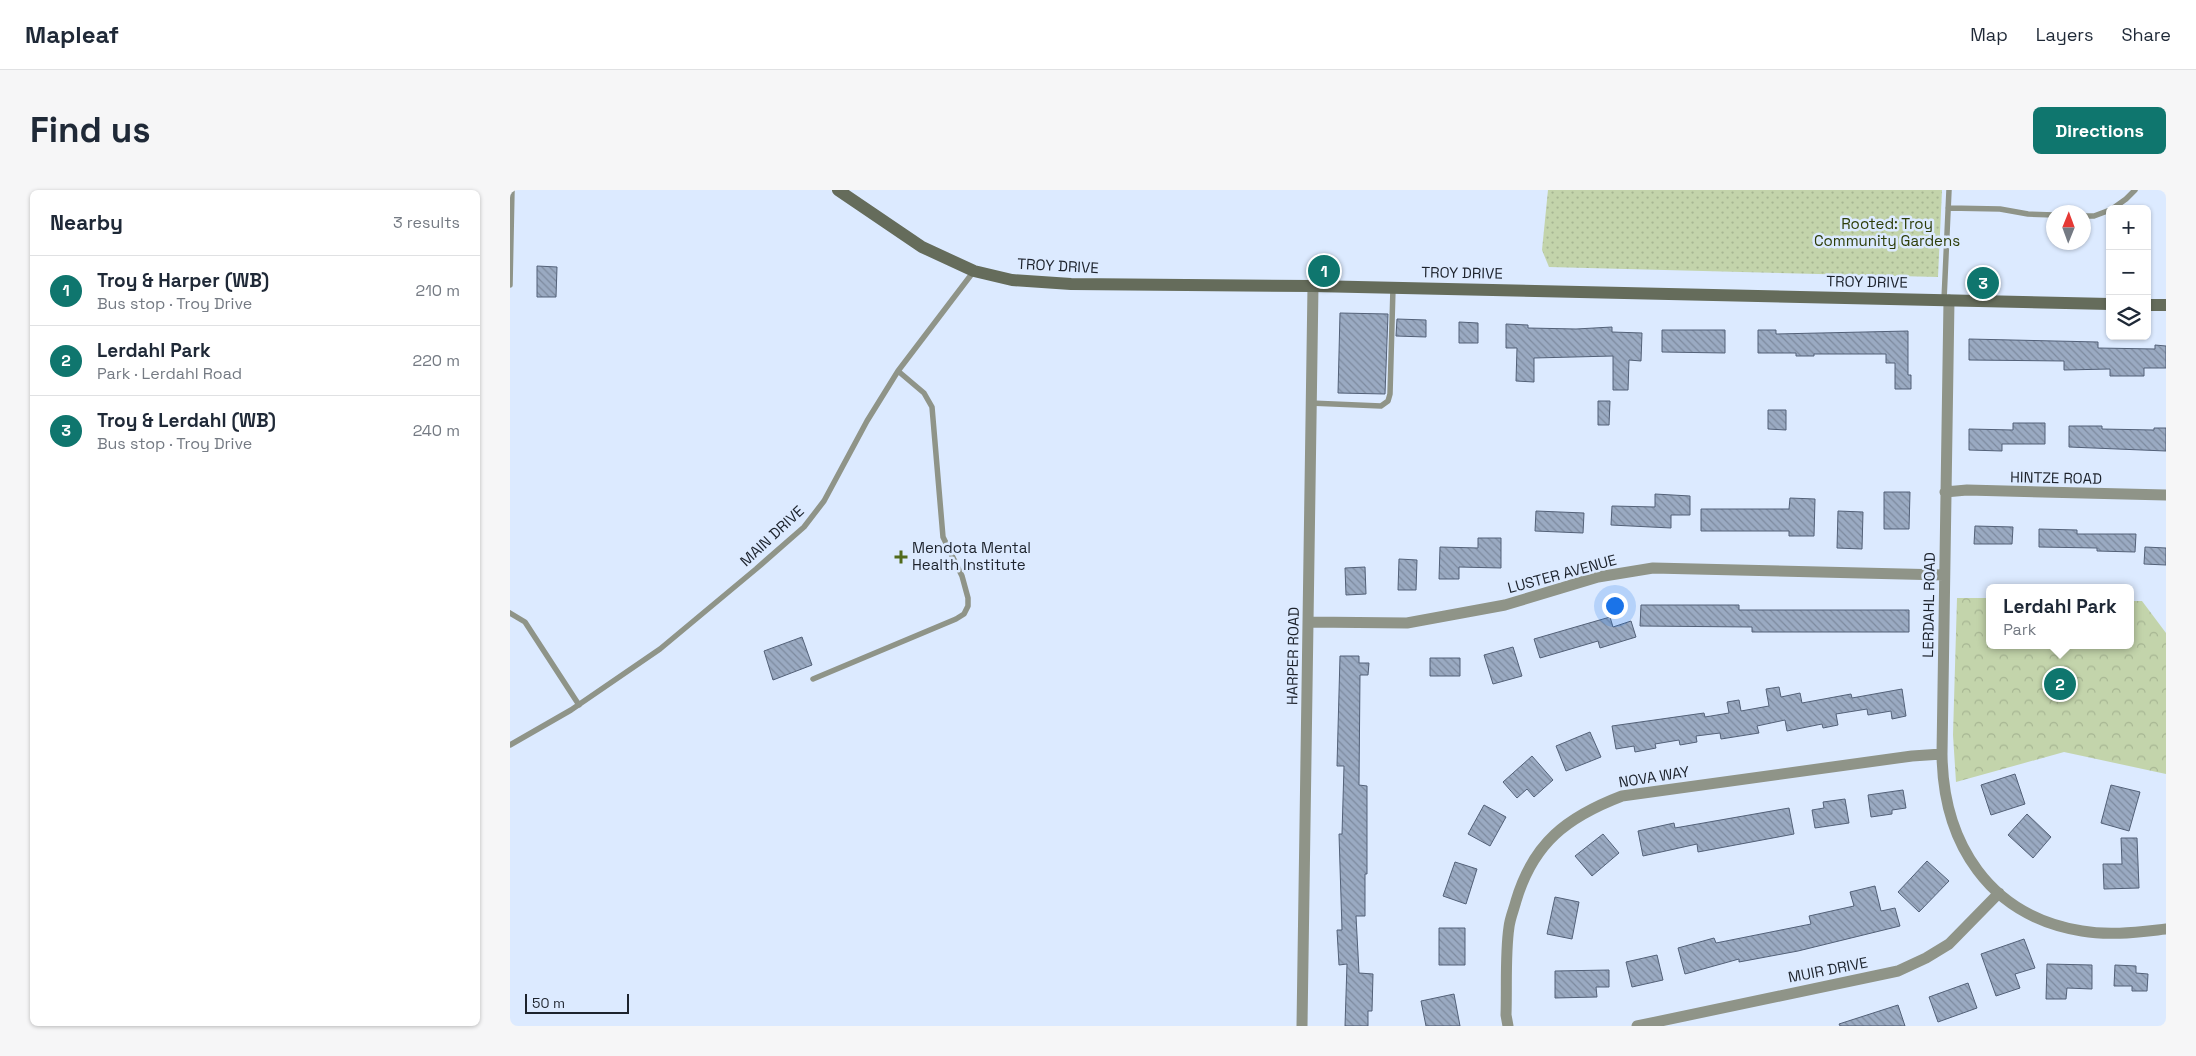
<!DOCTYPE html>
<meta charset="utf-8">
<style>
body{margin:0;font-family:"Space Grotesk",sans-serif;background:#f6f6f7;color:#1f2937}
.controls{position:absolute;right:15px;top:15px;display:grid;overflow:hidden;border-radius:8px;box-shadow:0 1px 4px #0004}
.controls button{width:45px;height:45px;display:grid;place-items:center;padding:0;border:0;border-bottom:1px solid #e0e1e3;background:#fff;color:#1f2937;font:25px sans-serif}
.compass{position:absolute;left:1536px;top:15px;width:45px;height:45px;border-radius:50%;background:#fff;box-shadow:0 1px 4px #0004;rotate:1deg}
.scale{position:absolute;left:15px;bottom:12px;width:104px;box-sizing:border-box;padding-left:5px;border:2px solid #1d232d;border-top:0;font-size:14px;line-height:18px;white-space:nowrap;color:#1d232d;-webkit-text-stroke:4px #dceaff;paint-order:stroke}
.you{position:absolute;left:1104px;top:415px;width:18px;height:18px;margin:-12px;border:4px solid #fff;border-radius:50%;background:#1a73e8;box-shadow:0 0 0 8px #1a73e833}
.badge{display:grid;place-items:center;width:32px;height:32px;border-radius:50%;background:#0f766e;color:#fff;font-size:16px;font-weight:700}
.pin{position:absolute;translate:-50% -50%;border:2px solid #fff;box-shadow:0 1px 5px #0006}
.popup{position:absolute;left:1476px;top:394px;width:148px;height:65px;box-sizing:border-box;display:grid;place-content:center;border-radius:8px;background:#fff;filter:drop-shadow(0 1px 4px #0005);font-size:16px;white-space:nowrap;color:#747a83}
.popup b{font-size:19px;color:#1f2937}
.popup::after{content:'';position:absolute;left:50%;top:100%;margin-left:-10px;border:10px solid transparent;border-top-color:#fff}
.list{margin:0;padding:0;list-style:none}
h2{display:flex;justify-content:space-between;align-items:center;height:65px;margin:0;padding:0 20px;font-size:21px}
h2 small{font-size:16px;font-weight:400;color:#747a83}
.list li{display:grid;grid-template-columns:32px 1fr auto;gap:15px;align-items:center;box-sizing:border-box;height:70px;padding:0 20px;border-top:1px solid #e0e1e3}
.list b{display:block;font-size:19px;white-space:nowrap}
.list p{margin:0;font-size:16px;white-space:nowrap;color:#747a83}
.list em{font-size:16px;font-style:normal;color:#747a83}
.icon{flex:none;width:28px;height:28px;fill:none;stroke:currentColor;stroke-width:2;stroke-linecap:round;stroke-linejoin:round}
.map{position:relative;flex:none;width:1656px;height:836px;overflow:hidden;border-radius:8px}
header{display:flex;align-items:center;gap:30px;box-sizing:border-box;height:70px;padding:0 25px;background:#fff;border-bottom:1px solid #e0e1e3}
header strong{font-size:24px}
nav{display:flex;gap:28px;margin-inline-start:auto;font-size:18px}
.intro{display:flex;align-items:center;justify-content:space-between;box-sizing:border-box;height:120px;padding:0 30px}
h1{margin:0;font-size:35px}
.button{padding:12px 22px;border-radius:8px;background:#0f766e;color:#fff;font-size:18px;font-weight:700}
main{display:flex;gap:30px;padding:0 30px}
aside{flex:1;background:#fff;border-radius:8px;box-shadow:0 1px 4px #0004}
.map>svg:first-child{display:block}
.grass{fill:url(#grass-dots)}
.park{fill:url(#park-crowns)}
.building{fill:url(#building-back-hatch);stroke:#536178}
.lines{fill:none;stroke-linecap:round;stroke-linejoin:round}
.lane{stroke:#8f9488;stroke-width:5.5}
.street{stroke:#8f9488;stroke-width:11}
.secondary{stroke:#656c5b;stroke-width:12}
.poi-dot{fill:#516a1b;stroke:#dceaff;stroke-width:2}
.labels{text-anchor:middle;stroke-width:5;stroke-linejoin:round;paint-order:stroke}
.park-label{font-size:15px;fill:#2d3d09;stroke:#dceaff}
.street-label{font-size:15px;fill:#1d232d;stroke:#dceaff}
.poi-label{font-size:15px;fill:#1d232d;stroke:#dceaff;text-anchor:start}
</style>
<header>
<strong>Mapleaf</strong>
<nav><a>Map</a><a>Layers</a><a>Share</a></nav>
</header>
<div class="intro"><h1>Find us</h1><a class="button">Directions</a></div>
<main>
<aside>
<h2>Nearby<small>3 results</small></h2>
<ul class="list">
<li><span class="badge">1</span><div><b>Troy &amp; Harper (WB)</b><p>Bus stop · Troy Drive</p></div><em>210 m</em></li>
<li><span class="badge">2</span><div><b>Lerdahl Park</b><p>Park · Lerdahl Road</p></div><em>220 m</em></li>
<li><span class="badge">3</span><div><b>Troy &amp; Lerdahl (WB)</b><p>Bus stop · Troy Drive</p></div><em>240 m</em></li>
</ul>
</aside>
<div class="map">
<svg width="1656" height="836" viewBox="0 0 1656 836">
<defs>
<pattern id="grass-dots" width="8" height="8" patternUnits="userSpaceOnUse" patternTransform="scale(1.25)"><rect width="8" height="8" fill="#c3d4ab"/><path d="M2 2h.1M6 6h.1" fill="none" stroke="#a7b693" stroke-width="1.8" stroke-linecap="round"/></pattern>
<pattern id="park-crowns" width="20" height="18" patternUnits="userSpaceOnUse" patternTransform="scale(1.25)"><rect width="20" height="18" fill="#c3d4ab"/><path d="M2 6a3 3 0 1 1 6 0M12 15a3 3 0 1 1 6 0" fill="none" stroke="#a7b693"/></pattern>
<pattern id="building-back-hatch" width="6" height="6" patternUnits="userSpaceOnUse" patternTransform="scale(1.25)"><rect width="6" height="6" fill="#9aaac2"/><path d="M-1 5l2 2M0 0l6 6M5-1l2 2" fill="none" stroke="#7d8a9e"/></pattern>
</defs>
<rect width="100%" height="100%" fill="#dceaff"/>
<path class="grass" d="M 1038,0 L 1432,0 L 1428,87 L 1039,77 L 1032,60 Z"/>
<path class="park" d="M 1447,408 L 1480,408 L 1480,455 L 1620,455 L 1620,411 L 1632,411 L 1656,443 L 1656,584 L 1554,562 L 1446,592 L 1443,545 Z"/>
<path class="building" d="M 27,76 L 47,77 L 46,107 L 27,107 Z
M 830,123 L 878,124 L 875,204 L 828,203 Z
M 887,129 L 916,130 L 916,147 L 886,146 Z
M 949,132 L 968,133 L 968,153 L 949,153 Z
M 996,134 L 1018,135 L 1018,138 L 1066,139 L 1102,137 L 1102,142 L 1132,143 L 1131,171 L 1119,170 L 1118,200 L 1103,200 L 1103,166 L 1024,168 L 1024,192 L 1006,191 L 1007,158 L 996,158 Z
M 1152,140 L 1215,140 L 1215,163 L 1152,162 Z
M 1248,140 L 1266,140 L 1266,144 L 1398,141 L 1398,185 L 1401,185 L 1401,199 L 1385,199 L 1385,173 L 1376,173 L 1376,164 L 1304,164 L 1304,166 L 1286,166 L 1286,163 L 1248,163 Z
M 1459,149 L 1588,152 L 1588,158 L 1645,159 L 1645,155 L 1656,156 L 1656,178 L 1634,178 L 1634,186 L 1600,186 L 1600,179 L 1554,180 L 1554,171 L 1459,170 Z
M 1088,211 L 1100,211 L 1099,235 L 1088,235 Z
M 1258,220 L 1276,220 L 1276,240 L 1258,239 Z
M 1503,233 L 1535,233 L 1535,254 L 1492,254 L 1492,261 L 1459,260 L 1459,239 L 1503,240 Z
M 1559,236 L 1592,236 L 1592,239 L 1644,240 L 1644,238 L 1656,238 L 1656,261 L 1559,257 Z
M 1374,302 L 1400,302 L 1399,339 L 1374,339 Z
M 1145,304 L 1180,306 L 1180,325 L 1161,325 L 1161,338 L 1101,335 L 1102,316 L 1145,317 Z
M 1280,308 L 1305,309 L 1304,346 L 1279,346 L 1279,341 L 1191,341 L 1191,319 L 1279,319 Z
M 1026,321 L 1074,323 L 1073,343 L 1025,341 Z
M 1328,321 L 1353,322 L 1352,359 L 1327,358 Z
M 1465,336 L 1503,337 L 1502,354 L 1464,354 Z
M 1529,339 L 1567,340 L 1567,344 L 1626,344 L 1625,362 L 1587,361 L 1587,358 L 1529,357 Z
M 968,348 L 991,348 L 991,378 L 949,377 L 949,389 L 929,389 L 930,357 L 968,358 Z
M 1635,357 L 1656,358 L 1656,375 L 1634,374 Z
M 889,369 L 907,370 L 906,400 L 888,400 Z
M 855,377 L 856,404 L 836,405 L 835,378 Z
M 1131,415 L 1229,415 L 1229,420 L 1399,420 L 1399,442 L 1242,442 L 1242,437 L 1130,436 Z
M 1100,427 L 1103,437 L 1121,431 L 1126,447 L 1090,458 L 1088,451 L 1030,468 L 1024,449 Z
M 292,447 L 302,475 L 263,490 L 254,461 Z
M 1003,457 L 1012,486 L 983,494 L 974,465 Z
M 830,466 L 849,466 L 849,473 L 859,473 L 858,485 L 850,485 L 849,595 L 857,596 L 857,684 L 855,684 L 855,726 L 846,726 L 849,783 L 863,784 L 862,821 L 858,821 L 858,836 L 835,836 L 837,774 L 829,775 L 827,740 L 832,740 L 829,644 L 832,644 L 834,576 L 827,576 Z
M 920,468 L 950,468 L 950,486 L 920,486 Z
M 1269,497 L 1271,507 L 1290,503 L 1292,513 L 1341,504 L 1342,508 L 1392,499 L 1396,526 L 1382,529 L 1381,521 L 1358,525 L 1357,519 L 1326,524 L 1328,535 L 1313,538 L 1312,534 L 1277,541 L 1275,530 L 1247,536 L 1249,543 L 1211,549 L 1210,543 L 1186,546 L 1187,552 L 1170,555 L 1169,550 L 1145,554 L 1146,558 L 1125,562 L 1124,556 L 1106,559 L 1102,536 L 1194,523 L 1195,527 L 1219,523 L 1217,512 L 1229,510 L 1231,521 L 1259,516 L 1256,499 Z
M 1080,542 L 1091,567 L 1056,581 L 1046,556 Z
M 1022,566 L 1043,590 L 1024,607 L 1017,599 L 1007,608 L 993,592 Z
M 1505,584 L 1515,614 L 1481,625 L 1471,595 Z
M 1601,595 L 1630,602 L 1619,641 L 1591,633 Z
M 1393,600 L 1396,618 L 1382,620 L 1382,624 L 1361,627 L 1358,605 Z
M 1335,609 L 1339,633 L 1305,638 L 1302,620 L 1314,618 L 1313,612 Z
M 974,615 L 996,627 L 980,656 L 958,644 Z
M 1279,618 L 1284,644 L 1188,662 L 1187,654 L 1133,666 L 1128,641 L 1164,633 L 1165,638 Z
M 1517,624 L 1541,647 L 1523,668 L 1498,645 Z
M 1093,644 L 1109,663 L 1082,686 L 1065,666 Z
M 1611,648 L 1627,648 L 1629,698 L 1594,699 L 1593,674 L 1612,674 Z
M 1417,671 L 1439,691 L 1409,722 L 1388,702 Z
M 945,672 L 967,679 L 956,714 L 933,706 Z
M 1365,696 L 1371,721 L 1385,718 L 1390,736 L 1288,761 L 1229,772 L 1229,769 L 1175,784 L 1168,758 L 1204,748 L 1206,753 L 1301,734 L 1299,726 L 1344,716 L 1340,702 Z
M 1045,707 L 1069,712 L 1062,749 L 1037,744 Z
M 929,738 L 955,738 L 955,775 L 929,775 Z
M 1514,749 L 1525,778 L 1505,784 L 1510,798 L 1486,806 L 1471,764 Z
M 1147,765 L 1153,790 L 1122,797 L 1116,772 Z
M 1537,774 L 1582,775 L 1582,799 L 1557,798 L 1556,809 L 1536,809 Z
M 1605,775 L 1626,776 L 1626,783 L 1638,784 L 1637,801 L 1622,801 L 1622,796 L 1604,796 Z
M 1099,780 L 1099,797 L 1086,797 L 1087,807 L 1045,808 L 1045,781 Z
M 1458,793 L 1467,818 L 1428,832 L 1419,807 Z
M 944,804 L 950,836 L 916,836 L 911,811 Z
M 1388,815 L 1395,836 L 1330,836 L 1329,834 Z"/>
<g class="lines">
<path class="lane" d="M 1438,18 L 1490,19 L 1518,24 L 1544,25
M 1602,19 L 1616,9 L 1625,0
M 1574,26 L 1584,26 L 1600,20
M 0,95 L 2,0
M 1434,110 L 1439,0
M 800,213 L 871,216 L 878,211 L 880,204 L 883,98
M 0,423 L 15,432 L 69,515
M 303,489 L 446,429 L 454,424 L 458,416 L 458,408 L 452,386 L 433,347 L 422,217 L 414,203 L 388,181
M 0,555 L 61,520 L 150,459 L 246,379 L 294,337 L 314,311 L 357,231 L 388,181 L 464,81"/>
<path class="street" d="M 1439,110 L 1432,564 C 1433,653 1479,726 1572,741 C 1600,746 1628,742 1656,739
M 1435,302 L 1457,300 L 1656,305
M 799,432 L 897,433 L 995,415 L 1088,387 L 1143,378 L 1434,385
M 792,836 L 803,96
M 998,836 L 996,825 C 997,797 995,764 999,737 C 1000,728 1004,719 1006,711 C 1023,653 1057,627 1112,606 L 1402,566 L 1432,564
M 1127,836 L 1388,781 L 1416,768 L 1439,754 L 1489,703"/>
<path class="secondary" d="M 328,0 L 412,57 L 464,81 L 502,90 L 561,94 L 803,96 L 1600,114
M 1637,115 L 1656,115"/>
</g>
<path class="poi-dot" d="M388.5 359.5h5v5h5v5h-5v5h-5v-5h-5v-5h5z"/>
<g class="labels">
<g class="park-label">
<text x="1377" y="39">Rooted: Troy<tspan x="1377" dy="17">Community Gardens</tspan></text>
</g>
<g class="street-label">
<text transform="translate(548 76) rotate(3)" y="5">TROY DRIVE</text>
<text transform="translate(952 83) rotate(1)" y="5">TROY DRIVE</text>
<text transform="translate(1357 92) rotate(1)" y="5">TROY DRIVE</text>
<text transform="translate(1546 288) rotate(1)" y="5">HINTZE ROAD</text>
<text transform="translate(262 346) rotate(-43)" y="5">MAIN DRIVE</text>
<text transform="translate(1052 384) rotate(-15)" y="5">LUSTER AVENUE</text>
<text transform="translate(1419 415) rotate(-89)" y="5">LERDAHL ROAD</text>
<text transform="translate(783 466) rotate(-89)" y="5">HARPER ROAD</text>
<text transform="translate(1144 587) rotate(-9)" y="5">NOVA WAY</text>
<text transform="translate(1318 780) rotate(-11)" y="5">MUIR DRIVE</text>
</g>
<g class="poi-label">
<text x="402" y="363">Mendota Mental<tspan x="402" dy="17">Health Institute</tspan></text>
</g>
</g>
</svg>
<div class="controls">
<button>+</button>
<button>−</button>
<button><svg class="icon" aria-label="layers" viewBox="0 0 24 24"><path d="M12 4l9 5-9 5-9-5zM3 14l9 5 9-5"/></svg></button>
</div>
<svg class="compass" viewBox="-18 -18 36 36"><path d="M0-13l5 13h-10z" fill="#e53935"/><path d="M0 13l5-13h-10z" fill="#747a83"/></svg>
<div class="scale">50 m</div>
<div class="you"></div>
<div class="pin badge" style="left:814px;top:81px">1</div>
<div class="pin badge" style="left:1550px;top:494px">2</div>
<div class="popup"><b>Lerdahl Park</b>Park</div>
<div class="pin badge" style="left:1473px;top:93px">3</div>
</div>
</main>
